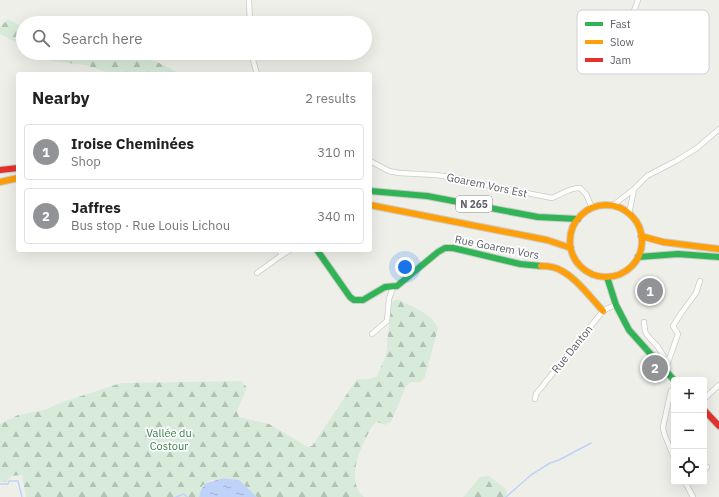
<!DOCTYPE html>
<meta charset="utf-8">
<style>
body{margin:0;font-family:"IBM Plex Sans",sans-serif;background:#f6f6f6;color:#222}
.controls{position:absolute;right:12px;bottom:12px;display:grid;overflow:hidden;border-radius:4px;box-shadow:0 4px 16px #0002}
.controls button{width:36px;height:36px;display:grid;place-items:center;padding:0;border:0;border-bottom:1px solid #e0e0e0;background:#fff;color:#222;font:20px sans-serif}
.you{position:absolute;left:405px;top:267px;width:14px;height:14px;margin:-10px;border:3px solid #fff;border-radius:50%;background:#1a73e8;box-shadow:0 0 0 6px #1a73e833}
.badge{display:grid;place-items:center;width:26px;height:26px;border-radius:50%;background:#919396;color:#fff;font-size:13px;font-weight:700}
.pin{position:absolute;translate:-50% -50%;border:2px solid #fff;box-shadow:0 1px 4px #0006}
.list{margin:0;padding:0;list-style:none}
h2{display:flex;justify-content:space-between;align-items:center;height:52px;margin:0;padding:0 16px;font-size:17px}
h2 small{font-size:13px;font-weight:400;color:#767676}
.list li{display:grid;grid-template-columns:26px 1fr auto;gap:12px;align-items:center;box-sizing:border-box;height:56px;margin:0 8px 8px;padding:0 8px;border:1px solid #e0e0e0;border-radius:4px}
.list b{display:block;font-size:15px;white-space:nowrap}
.list p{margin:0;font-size:13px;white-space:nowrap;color:#767676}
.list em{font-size:13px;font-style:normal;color:#767676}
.icon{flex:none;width:22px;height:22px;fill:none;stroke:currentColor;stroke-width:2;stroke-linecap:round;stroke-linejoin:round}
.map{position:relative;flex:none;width:719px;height:497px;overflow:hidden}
.search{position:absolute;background:#fff;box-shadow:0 4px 16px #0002;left:16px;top:16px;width:356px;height:44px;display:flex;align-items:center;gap:10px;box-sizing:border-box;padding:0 14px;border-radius:22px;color:#767676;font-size:15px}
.panel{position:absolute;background:#fff;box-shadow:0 4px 16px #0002;left:16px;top:72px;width:356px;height:180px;border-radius:4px}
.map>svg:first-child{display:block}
.forest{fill:url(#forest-firs)}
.water{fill:url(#water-ripples)}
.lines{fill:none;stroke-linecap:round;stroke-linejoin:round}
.stream{stroke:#bfd3f8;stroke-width:1.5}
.street-casing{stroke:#cbccca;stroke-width:6}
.fast-casing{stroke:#cccccb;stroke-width:8}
.slow-casing{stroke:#cccccb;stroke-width:8}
.jam-casing{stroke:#cccccb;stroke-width:8}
.street{stroke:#fdfdfc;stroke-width:4.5}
.fast{stroke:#30b455;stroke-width:6}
.slow{stroke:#ff9f0a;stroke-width:6}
.jam{stroke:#e5322d;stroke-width:6}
.labels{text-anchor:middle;stroke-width:3.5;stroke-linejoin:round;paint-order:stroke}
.shield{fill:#fff;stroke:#8f9095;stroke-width:1}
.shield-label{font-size:10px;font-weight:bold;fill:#5f6168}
.street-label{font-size:11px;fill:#5f6168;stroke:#fff}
.park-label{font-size:11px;fill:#35804a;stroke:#fff}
.key{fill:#fff;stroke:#cfd0d2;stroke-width:1}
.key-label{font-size:11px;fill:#5f6168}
</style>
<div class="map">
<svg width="719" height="497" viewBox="0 0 719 497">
<defs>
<pattern id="forest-firs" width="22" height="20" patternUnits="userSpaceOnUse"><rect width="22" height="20" fill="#d8ebda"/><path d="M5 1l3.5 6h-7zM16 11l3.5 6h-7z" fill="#b2c2b5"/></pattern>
<pattern id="water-ripples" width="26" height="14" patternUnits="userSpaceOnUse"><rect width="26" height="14" fill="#bfd3f8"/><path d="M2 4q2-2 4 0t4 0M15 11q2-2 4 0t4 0" fill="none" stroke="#9eafcd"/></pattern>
</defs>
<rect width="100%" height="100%" fill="#efefea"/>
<path class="forest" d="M 8,19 L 23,27 L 23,46 L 0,34 L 0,27 Z
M 36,53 C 69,53 105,50 138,56 C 153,59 168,67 181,74 L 112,74 L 86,65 L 50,61 Z
M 397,299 C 412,307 431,312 438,328 L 425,377 L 420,382 L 411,382 L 406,386 L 391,422 L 385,425 L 377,422 C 371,426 369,432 366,438 C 359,452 350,473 358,490 C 359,492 362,495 364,497 L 257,497 L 239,480 L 223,478 L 217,480 L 211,480 L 202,486 L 199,497 L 26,497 L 22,475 L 11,476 L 7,482 L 0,482 L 0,424 L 18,415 L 44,410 L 63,402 L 121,383 L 242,381 L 247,388 L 237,411 L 239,417 L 269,424 L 308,447 L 312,446 L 357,379 L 370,379 L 377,376 L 386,355 L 391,305 L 393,301 Z
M 489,476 L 506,489 L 507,497 L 463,497 L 480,477 Z"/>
<path class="water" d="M 223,478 L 239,480 L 257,497 L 199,497 C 204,478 209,484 223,478 Z"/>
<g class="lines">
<path class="stream" d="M 0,484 L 8,484 L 9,481 L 18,481 L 22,497
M 176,497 L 184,494 L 187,497
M 506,497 L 531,475 L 550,463 L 559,460 L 591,443"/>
<defs>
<path id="street" d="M 249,0 L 250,23
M 251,53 L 257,74
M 615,63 L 638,0
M 370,161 L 389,171 L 399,173 L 436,175 L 457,178 L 477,183 L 552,198 C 563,194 568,188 580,188 L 586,194 L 592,208
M 612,206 L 634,189 L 647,176 L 676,161 L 697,148 L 719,129
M 629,214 L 634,189
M 279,250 L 282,255 L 290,250
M 257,273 L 282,255
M 644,322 L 645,331 L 647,335 L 658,347 L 668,363
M 372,334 L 387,321 L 389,299 L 393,287
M 665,371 L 678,334 L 673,326 L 682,312 L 696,293 L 700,281
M 674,388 L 671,391 L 670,395 L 663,427 L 664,433 L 674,458
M 535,399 L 536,394 L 603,311 L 608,308 L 616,305
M 704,399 L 719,385
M 704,471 L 707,467
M 685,482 L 693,497"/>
<path id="fast" d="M 370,191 L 427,196 L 538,217 L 578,219
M 317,250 L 350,297 L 354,300 L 363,300 L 385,287 L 397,286 L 438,252 L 445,248 L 453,248 L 520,264 L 541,266
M 638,257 L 678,254 L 719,257
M 607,277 L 616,305 L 629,330 L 674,380"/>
<path id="slow" d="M 0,182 L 18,178
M 370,205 L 547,240 L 571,248
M570 241a36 36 0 1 1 72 0a36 36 0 1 1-72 0Z
M 641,236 L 663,242 L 719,249
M 541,266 C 548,266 556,267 562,271 C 577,279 591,298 603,311"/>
<path id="jam" d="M 0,170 L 18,168
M 704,410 L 719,426"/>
</defs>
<use href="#street" class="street-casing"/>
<use href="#fast" class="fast-casing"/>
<use href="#slow" class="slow-casing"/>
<use href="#jam" class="jam-casing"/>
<use href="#street" class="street"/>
<use href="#fast" class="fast"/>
<use href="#slow" class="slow"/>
<use href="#jam" class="jam"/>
</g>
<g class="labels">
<rect class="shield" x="456" y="196" width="36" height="16" rx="3"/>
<g class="shield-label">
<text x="474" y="208">N 265</text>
</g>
<g class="street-label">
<text transform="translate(487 185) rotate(12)" y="4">Goarem Vors Est</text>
<text transform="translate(497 247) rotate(11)" y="4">Rue Goarem Vors</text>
<text transform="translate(572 349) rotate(-51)" y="4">Rue Danton</text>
</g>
<g class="park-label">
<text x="169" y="437">Vallée du<tspan x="169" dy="13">Costour</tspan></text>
</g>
</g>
<rect x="577" y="10" width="132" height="64" rx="6" class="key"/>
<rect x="585" y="22" width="18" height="4" fill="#30b455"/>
<rect x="585" y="40" width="18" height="4" fill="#ff9f0a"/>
<rect x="585" y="58" width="18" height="4" fill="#e5322d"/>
<g class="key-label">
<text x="610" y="28">Fast</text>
<text x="610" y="46">Slow</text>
<text x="610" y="64">Jam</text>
</g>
</svg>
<div class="controls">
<button>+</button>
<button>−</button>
<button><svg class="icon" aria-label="locate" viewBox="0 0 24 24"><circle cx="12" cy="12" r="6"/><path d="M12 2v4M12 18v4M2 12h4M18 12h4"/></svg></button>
</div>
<div class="you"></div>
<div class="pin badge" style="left:650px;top:291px">1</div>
<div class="pin badge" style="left:655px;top:368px">2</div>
<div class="search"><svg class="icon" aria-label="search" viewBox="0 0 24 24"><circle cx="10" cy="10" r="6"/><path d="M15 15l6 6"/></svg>Search here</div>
<section class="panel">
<h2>Nearby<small>2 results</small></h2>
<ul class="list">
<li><span class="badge">1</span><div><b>Iroise Cheminées</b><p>Shop</p></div><em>310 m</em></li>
<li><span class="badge">2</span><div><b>Jaffres</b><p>Bus stop · Rue Louis Lichou</p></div><em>340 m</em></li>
</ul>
</section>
</div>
